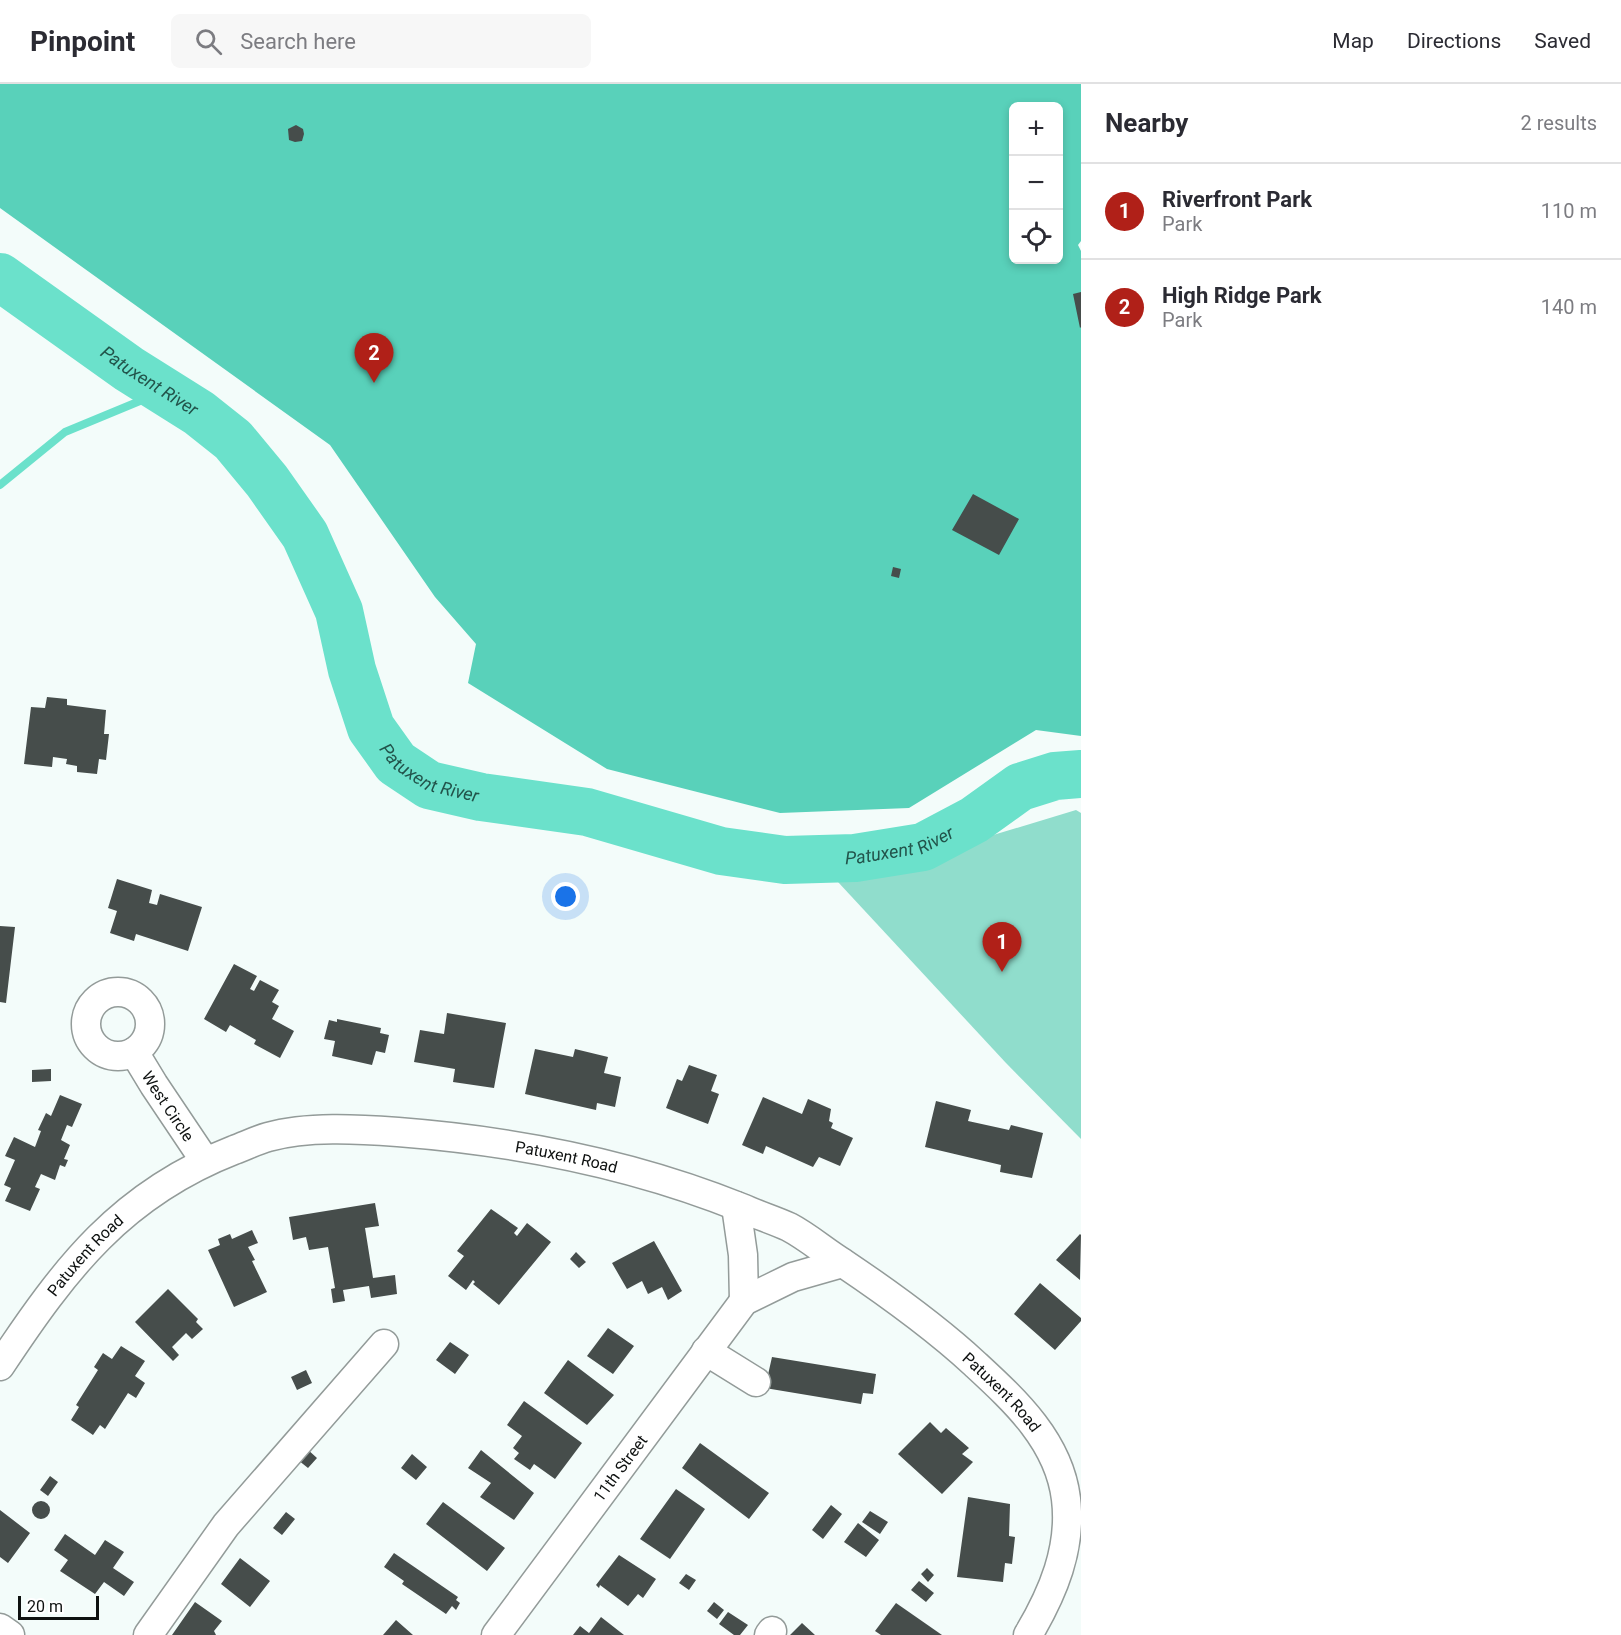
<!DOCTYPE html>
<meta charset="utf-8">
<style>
body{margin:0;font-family:Roboto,sans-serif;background:#f7f7f7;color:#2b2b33}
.controls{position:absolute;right:18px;top:18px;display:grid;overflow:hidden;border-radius:9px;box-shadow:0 3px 9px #0003}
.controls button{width:54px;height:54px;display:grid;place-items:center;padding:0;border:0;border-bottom:2px solid #e1e1e2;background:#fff;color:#2b2b33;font:30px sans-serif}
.scale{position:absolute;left:18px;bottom:15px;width:81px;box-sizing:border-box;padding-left:6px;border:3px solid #0e1110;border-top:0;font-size:16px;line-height:21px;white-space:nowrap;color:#0e1110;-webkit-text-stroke:4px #fff;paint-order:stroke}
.you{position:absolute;left:566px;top:813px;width:21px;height:21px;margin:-15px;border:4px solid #fff;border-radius:50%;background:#1a73e8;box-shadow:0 0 0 9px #1a73e833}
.badge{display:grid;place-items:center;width:39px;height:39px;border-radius:50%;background:#b02018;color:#fff;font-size:20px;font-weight:700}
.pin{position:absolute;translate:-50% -50px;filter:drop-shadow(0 2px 3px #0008)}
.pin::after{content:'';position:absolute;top:32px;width:21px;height:18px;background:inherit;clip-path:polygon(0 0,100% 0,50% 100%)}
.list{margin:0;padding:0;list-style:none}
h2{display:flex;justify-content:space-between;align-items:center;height:78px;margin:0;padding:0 24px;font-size:26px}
h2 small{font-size:20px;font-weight:400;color:#7c7c81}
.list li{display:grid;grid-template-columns:39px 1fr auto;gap:18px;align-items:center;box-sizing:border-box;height:96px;padding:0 24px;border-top:2px solid #e1e1e2}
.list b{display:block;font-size:22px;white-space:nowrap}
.list p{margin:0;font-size:20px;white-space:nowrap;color:#7c7c81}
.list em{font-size:20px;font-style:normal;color:#7c7c81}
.icon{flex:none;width:33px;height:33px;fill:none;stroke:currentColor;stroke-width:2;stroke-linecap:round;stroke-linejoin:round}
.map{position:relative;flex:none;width:1081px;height:1551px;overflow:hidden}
header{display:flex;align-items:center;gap:36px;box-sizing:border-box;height:84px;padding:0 30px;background:#fff;border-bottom:2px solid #e1e1e2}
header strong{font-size:28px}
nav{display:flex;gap:33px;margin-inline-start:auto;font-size:21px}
.search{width:420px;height:54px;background:#f7f7f7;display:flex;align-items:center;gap:15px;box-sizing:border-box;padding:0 21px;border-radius:9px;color:#7c7c81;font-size:22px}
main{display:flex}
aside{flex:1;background:#fff}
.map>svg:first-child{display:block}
.green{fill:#90ddcc}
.forest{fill:#59d1ba;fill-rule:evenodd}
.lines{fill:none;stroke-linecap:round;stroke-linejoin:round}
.stream{stroke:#6be1cb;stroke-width:8}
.river{stroke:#6be1cb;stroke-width:48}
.building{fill:#464d4b}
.minor-casing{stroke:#939b99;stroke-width:31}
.minor{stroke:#fff;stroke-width:28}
.labels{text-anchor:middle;stroke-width:6;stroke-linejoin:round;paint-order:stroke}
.street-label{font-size:16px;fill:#0e1110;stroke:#fff}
.water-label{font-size:18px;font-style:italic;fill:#22544b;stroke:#fff}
</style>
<header>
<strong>Pinpoint</strong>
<div class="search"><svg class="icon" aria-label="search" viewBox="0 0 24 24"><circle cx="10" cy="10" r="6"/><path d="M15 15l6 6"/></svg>Search here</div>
<nav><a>Map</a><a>Directions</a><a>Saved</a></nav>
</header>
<main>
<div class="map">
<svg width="1081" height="1551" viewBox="0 0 1081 1551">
<rect width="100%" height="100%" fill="#f3fcfa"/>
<path class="green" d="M 1076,726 L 1081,729 L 1081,1055 L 1006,979 L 838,798 Z"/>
<path class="forest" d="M 0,0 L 1081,0 L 1081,157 L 1078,161 L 1081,167 L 1081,652 L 1036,646 L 909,724 L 780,729 L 607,685 L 468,599 L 476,560 L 435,513 L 330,361 L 0,124 ZM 1014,22 L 1058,22 L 1058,176 L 1014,176 Z"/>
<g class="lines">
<path class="stream" d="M 0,401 L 65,348 L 164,307"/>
<path class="river" id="s1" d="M 0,193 L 129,285 L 199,329 L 233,356 L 267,397 L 305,451 L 339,527 L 352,586 L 371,644 L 396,679 L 429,701 L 481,713 L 587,728 L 721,767 L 785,776 L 855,774 L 923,763 L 974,736 L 1020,703 L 1055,692 L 1081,690"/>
</g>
<path class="building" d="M 296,41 L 303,45 L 304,50 L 302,57 L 295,58 L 289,56 L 288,45 Z
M 1081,208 L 1081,243 L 1080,244 L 1073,210 Z
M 973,410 L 1019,435 L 999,471 L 952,446 Z
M 893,483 L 901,485 L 899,494 L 891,492 Z
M 47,613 L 67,615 L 67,621 L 106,626 L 104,650 L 109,650 L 106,676 L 99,675 L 97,690 L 77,688 L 77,682 L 66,680 L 67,675 L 53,673 L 52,683 L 24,680 L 31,623 L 45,624 Z
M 117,795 L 152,806 L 149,819 L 157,821 L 160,810 L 202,823 L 188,867 L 136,850 L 134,857 L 110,849 L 117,827 L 108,824 Z
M 0,842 L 15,843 L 6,919 L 0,918 Z
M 234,880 L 257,892 L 250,905 L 254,907 L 260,896 L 279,906 L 272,918 L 279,922 L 272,935 L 294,947 L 280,974 L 254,960 L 256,956 L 230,941 L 226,948 L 204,935 Z
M 447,929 L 506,939 L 494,1004 L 453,998 L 455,985 L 414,978 L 420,946 L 444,950 Z
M 337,935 L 381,944 L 380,949 L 389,951 L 385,969 L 376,967 L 372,981 L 332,972 L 335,957 L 324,955 L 329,936 L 337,938 Z
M 535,965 L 573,973 L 575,965 L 608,973 L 604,989 L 621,993 L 615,1023 L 597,1019 L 596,1026 L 525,1010 Z
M 689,981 L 717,991 L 711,1007 L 719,1010 L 708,1040 L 666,1024 L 677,995 L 682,997 Z
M 51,985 L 51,997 L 32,998 L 32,986 Z
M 60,1011 L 82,1020 L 72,1043 L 67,1041 L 61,1056 L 70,1061 L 64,1075 L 68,1076 L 65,1083 L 60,1081 L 55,1096 L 41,1090 L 35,1103 L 40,1105 L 30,1127 L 5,1117 L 11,1104 L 4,1101 L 15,1076 L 5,1072 L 14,1053 L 35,1063 L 41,1047 L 38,1046 L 46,1029 L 51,1032 Z
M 763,1013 L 802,1030 L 808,1015 L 831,1025 L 829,1037 L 833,1039 L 831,1044 L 853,1054 L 840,1082 L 819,1073 L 813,1083 L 766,1062 L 763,1070 L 742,1061 Z
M 936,1017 L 971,1026 L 968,1037 L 1009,1046 L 1011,1041 L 1043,1049 L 1032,1094 L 1000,1088 L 1001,1081 L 925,1063 Z
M 375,1119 L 379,1142 L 365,1144 L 373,1194 L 395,1191 L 397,1210 L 371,1214 L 369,1202 L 343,1206 L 345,1217 L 333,1219 L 331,1205 L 335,1204 L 328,1163 L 309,1166 L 306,1153 L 293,1156 L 289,1133 Z
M 491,1125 L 518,1144 L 514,1149 L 517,1152 L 527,1139 L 551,1158 L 499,1221 L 473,1200 L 475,1198 L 473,1196 L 466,1206 L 448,1192 L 464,1172 L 457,1167 Z
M 252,1146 L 258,1159 L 248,1163 L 255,1176 L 252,1177 L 267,1208 L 234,1223 L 208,1166 L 220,1161 L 218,1155 L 230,1150 L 232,1155 Z
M 1080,1150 L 1081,1151 L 1080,1196 L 1056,1176 Z
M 654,1157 L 682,1207 L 668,1216 L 662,1203 L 648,1210 L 642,1197 L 627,1205 L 612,1179 Z
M 576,1168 L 586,1178 L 579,1184 L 570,1175 Z
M 1040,1199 L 1081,1234 L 1081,1237 L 1055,1266 L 1014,1230 Z
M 168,1205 L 198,1235 L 196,1238 L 203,1245 L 192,1255 L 186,1249 L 172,1263 L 179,1271 L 173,1277 L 135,1238 Z
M 608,1244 L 634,1262 L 613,1290 L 587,1272 Z
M 450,1258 L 469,1271 L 455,1290 L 436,1276 Z
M 121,1262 L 145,1277 L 135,1292 L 145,1299 L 136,1314 L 128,1309 L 105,1345 L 100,1341 L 93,1351 L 71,1336 L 79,1323 L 76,1321 L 98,1286 L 94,1283 L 103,1269 L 112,1275 Z
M 772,1273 L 876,1290 L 873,1310 L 863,1309 L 861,1320 L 765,1304 Z
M 568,1276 L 614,1311 L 587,1341 L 544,1309 Z
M 306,1286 L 312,1299 L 297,1306 L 291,1293 Z
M 524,1317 L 582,1359 L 555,1395 L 534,1380 L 530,1386 L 514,1375 L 519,1369 L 513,1364 L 522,1352 L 507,1341 Z
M 930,1338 L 941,1349 L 946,1344 L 969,1364 L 962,1370 L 973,1378 L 942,1410 L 898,1370 Z
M 700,1359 L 769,1409 L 749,1435 L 682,1384 Z
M 307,1365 L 317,1374 L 308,1384 L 298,1376 Z
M 481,1366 L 534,1409 L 514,1436 L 480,1413 L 491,1399 L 468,1384 Z
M 412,1370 L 427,1383 L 416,1396 L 401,1384 Z
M 50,1392 L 58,1398 L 48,1412 L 40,1406 Z
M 676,1405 L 705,1425 L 670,1475 L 640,1455 Z
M 968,1413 L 1010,1420 L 1009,1452 L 1015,1453 L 1012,1480 L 1005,1479 L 1003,1498 L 957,1493 Z
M32 1426a9 9 0 1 1 18 0a9 9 0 1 1-18 0Z
M 443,1418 L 505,1464 L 487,1487 L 426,1440 Z
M 831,1421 L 842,1430 L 823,1455 L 812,1446 Z
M 0,1426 L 30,1449 L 8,1479 L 0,1473 Z
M 870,1427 L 888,1438 L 880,1450 L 862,1438 Z
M 286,1428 L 295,1435 L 282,1451 L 273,1444 Z
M 858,1439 L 879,1456 L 866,1473 L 844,1458 Z
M 65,1450 L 95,1471 L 105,1456 L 124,1468 L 113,1484 L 134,1498 L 124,1512 L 104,1498 L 95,1510 L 60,1487 L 68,1476 L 54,1466 Z
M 394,1469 L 458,1513 L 456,1516 L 460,1519 L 456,1526 L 452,1522 L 446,1530 L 402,1500 L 404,1497 L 384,1483 Z
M 619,1471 L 656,1495 L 643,1514 L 638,1510 L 628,1522 L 600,1501 L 599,1504 L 596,1501 Z
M 240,1474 L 270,1497 L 250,1523 L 221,1500 Z
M 927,1484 L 934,1491 L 928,1498 L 921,1490 Z
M 686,1490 L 696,1496 L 689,1506 L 679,1499 Z
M 919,1497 L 934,1509 L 926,1518 L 911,1506 Z
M 195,1518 L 222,1537 L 214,1547 L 216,1551 L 172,1551 Z
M 714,1518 L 724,1526 L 717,1535 L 707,1527 Z
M 896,1519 L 942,1551 L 881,1551 L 875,1547 Z
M 728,1528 L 748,1541 L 740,1551 L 734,1551 L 719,1540 Z
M 601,1533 L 624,1551 L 573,1551 L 580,1542 L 589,1549 Z
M 396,1536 L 413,1551 L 383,1551 Z
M 802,1539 L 815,1551 L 790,1551 Z"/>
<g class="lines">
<defs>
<g id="minor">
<circle cx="118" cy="940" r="32"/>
<path id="s2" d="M 134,968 L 154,1001 L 205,1077"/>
<path d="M 736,1122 L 743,1171 L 744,1217"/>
<path d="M 706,1267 L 756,1298"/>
<path id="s3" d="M 0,1282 C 65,1184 121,1110 234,1066 C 245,1062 257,1056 268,1053 C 307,1042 358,1045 398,1048 C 514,1057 633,1080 742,1124 C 757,1131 774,1136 789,1143 C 808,1153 825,1168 843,1179 C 889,1210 934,1242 975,1280 C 1015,1317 1059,1357 1066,1415 C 1072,1464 1053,1509 1028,1551"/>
<path d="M 0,1544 L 10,1551"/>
<path d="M 148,1551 L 226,1441 L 384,1260"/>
<path id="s4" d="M 496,1551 L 744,1217 L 793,1193 L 842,1179"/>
<path d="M 769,1551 L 772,1547"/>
</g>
</defs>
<use href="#minor" class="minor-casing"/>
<use href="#minor" class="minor"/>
</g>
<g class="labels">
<g class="street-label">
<text dy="6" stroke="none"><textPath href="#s2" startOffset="64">West Circle</textPath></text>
<text dy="6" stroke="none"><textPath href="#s3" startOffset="662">Patuxent Road</textPath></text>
<text dy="6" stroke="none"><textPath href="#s3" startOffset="140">Patuxent Road</textPath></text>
<text dy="6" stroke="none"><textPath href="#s3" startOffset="1166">Patuxent Road</textPath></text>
<text dy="6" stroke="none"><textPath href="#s4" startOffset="208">11th Street</textPath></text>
</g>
<g class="water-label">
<text dy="6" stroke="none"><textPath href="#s1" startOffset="182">Patuxent River</textPath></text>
<text dy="6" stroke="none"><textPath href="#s1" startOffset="686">Patuxent River</textPath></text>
<text dy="6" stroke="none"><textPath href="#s1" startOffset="1172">Patuxent River</textPath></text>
</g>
</g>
</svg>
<div class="controls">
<button>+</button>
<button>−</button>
<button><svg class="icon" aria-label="locate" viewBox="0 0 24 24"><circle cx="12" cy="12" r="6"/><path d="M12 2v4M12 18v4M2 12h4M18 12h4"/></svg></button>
</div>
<div class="scale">20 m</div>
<div class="you"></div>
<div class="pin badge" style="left:1002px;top:888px">1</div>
<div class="pin badge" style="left:374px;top:299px">2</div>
</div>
<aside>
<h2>Nearby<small>2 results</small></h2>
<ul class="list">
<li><span class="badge">1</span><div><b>Riverfront Park</b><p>Park</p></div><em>110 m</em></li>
<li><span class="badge">2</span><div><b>High Ridge Park</b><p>Park</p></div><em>140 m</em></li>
</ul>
</aside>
</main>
